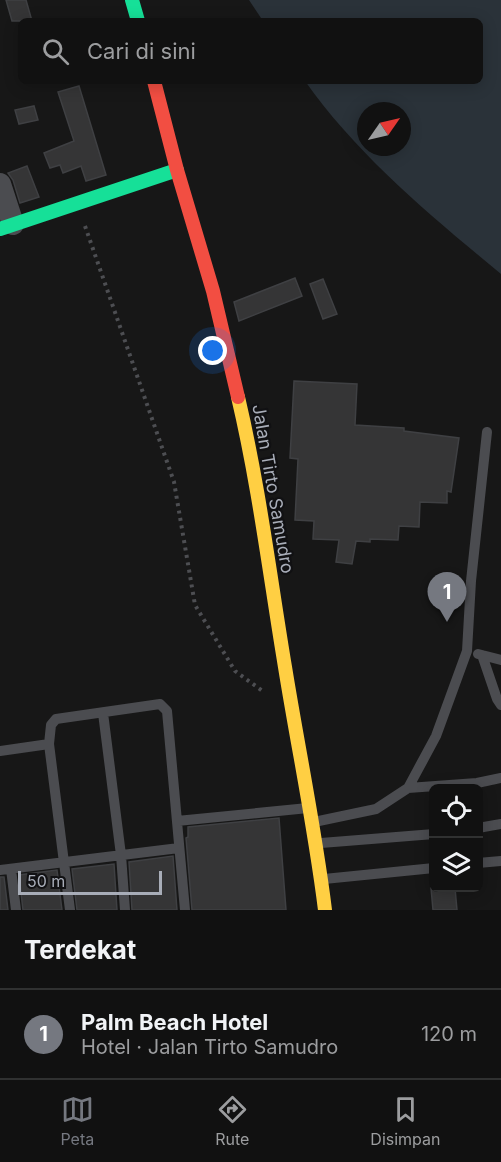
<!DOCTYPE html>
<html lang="id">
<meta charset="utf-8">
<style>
body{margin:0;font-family:Inter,sans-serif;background:#1a1a1a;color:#f1f3f6}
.controls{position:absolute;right:18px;bottom:18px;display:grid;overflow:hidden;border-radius:9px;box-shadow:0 3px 15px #0003}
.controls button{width:54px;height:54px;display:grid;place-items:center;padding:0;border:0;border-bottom:2px solid #303131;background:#111;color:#f1f3f6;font:30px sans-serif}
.compass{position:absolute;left:357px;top:102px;width:54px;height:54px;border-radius:50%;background:#111;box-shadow:0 3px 15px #0003;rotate:56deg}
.scale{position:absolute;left:18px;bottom:15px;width:144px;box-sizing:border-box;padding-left:6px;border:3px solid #a8adb8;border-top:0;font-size:16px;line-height:21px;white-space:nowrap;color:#a8adb8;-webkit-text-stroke:4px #111113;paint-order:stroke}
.you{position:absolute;left:213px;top:351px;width:21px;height:21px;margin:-15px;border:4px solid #fff;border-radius:50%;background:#1a73e8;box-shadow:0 0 0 9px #1a73e833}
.badge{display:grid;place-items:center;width:39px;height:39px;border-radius:50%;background:#757880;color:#fff;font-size:20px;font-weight:700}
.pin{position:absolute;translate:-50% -50px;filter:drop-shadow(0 2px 3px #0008)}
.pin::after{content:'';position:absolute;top:32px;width:21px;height:18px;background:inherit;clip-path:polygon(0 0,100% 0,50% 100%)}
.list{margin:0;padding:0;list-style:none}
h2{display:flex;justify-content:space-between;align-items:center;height:78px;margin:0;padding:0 24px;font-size:26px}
h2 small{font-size:20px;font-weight:400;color:#9c9d9f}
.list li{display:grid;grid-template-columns:39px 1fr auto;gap:18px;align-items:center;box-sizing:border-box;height:90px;padding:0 24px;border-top:2px solid #303131}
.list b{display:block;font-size:22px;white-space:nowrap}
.list p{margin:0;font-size:20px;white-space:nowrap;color:#9c9d9f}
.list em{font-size:20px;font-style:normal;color:#9c9d9f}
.icon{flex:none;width:33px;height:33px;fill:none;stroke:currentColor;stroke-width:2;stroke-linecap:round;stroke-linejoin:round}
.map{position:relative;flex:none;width:501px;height:910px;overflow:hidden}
.search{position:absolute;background:#111;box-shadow:0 3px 15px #0003;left:18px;right:18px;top:18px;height:66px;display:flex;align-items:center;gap:15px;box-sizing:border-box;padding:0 21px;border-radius:9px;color:#9c9d9f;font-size:22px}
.sheet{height:168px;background:#111}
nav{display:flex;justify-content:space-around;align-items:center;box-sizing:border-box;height:84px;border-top:2px solid #303131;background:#111;font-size:16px;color:#9c9d9f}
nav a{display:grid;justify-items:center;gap:3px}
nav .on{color:#757880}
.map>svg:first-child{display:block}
.water{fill:#2a3239;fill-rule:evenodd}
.building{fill:#353536;stroke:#3f4043;stroke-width:1.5}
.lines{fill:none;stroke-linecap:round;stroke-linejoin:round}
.path{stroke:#4d4e52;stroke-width:4;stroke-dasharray:3 4.5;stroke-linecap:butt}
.lane{stroke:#4b4c50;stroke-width:10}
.street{stroke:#4b4c50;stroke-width:22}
.fast{stroke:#16e098;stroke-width:14}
.slow{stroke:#ffcf43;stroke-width:14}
.jam{stroke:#f24e42;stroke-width:14}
.labels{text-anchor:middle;stroke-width:4.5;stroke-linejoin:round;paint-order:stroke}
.street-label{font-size:18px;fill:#a8adb8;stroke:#111113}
</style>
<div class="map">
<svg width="501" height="910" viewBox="0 0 501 910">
<rect width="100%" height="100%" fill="#171717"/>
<path class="water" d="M 249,0 L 501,0 L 501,274 C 431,216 358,156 305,81 L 480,81 L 480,21 L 263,21 ZM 366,111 L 402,111 L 402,147 L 366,147 Z"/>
<path class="building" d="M 6,0 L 26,0 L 32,21 L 12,21 Z
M 79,86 L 106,175 L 86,181 L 81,166 L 63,173 L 60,165 L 50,168 L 44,153 L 74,141 L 58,92 Z
M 34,106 L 38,120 L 19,124 L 15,110 Z
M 27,166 L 39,197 L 20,203 L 13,180 L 8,173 Z
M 295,278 L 302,296 L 239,321 L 234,302 Z
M 323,279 L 337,314 L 323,319 L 310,284 Z
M 294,381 L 357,384 L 355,425 L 404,428 L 404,431 L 459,438 L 451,492 L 447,491 L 447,503 L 420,502 L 419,527 L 399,526 L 398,540 L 370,539 L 370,542 L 356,541 L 352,564 L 336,562 L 339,540 L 313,539 L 314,521 L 295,520 L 298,459 L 290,458 Z
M 279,818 L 286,910 L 192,910 L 186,838 L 188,837 L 188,827 Z
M 173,856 L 177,910 L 132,910 L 129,862 Z
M 114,864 L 117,910 L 77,910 L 72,869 Z
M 57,870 L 62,910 L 23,910 L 19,875 Z
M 0,877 L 4,877 L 8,910 L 0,910 Z
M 431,888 L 455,888 L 457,910 L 433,910 Z"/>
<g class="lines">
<path class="path" d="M 85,226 L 174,482 L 195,605 L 235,671 L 264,692"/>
<path class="lane" d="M 478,654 L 501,660
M 482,655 L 497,699 L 501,705
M 103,713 L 121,855 L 125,910
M 49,744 L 70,910
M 0,751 L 49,744 L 51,725 L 56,719 L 160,704 L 167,711 L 185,910
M 408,788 L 477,783 L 501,778
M 177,821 L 308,808
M 314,822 L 376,809 L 408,788 L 436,736 L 467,651 L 471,581 L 487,432
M 478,828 L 501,824
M 321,843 L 434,834
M 478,863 L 501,861
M 11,869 L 16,910
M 0,870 L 179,848
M 324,879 L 434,868"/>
<path class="street" d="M 0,184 L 13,224"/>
<path class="fast" d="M 132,0 L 138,21
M 0,229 L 177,170"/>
<path class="slow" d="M 238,397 C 259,486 270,577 285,667 C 298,748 315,828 325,910"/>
<path class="jam" d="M 154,81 L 177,170 L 213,291 L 238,397"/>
</g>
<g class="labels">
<g class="street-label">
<text transform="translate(273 489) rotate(80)" y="6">Jalan Tirto Samudro</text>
</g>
</g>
</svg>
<div class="controls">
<button><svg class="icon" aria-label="locate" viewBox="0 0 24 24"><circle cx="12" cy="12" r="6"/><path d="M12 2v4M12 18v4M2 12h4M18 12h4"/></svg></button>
<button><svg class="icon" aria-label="layers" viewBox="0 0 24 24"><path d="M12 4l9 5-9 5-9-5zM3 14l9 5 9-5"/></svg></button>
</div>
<svg class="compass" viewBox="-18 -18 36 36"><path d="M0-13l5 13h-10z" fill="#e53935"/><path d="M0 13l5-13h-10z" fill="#9c9d9f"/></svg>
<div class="scale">50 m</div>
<div class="you"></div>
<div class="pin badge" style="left:447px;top:622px">1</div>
<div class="search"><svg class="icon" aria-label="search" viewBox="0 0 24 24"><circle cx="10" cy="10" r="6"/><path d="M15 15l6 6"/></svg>Cari di sini</div>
</div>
<section class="sheet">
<h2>Terdekat<small></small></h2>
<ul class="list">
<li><span class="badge">1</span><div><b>Palm Beach Hotel</b><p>Hotel · Jalan Tirto Samudro</p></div><em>120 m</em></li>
</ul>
</section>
<nav>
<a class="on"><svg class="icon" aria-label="map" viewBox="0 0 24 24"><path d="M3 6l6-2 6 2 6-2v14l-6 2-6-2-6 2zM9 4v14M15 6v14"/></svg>Peta</a>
<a><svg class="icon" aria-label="directions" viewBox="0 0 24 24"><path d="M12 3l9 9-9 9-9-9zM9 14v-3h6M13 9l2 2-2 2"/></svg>Rute</a>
<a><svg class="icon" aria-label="saved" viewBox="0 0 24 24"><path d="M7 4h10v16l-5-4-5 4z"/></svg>Disimpan</a>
</nav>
